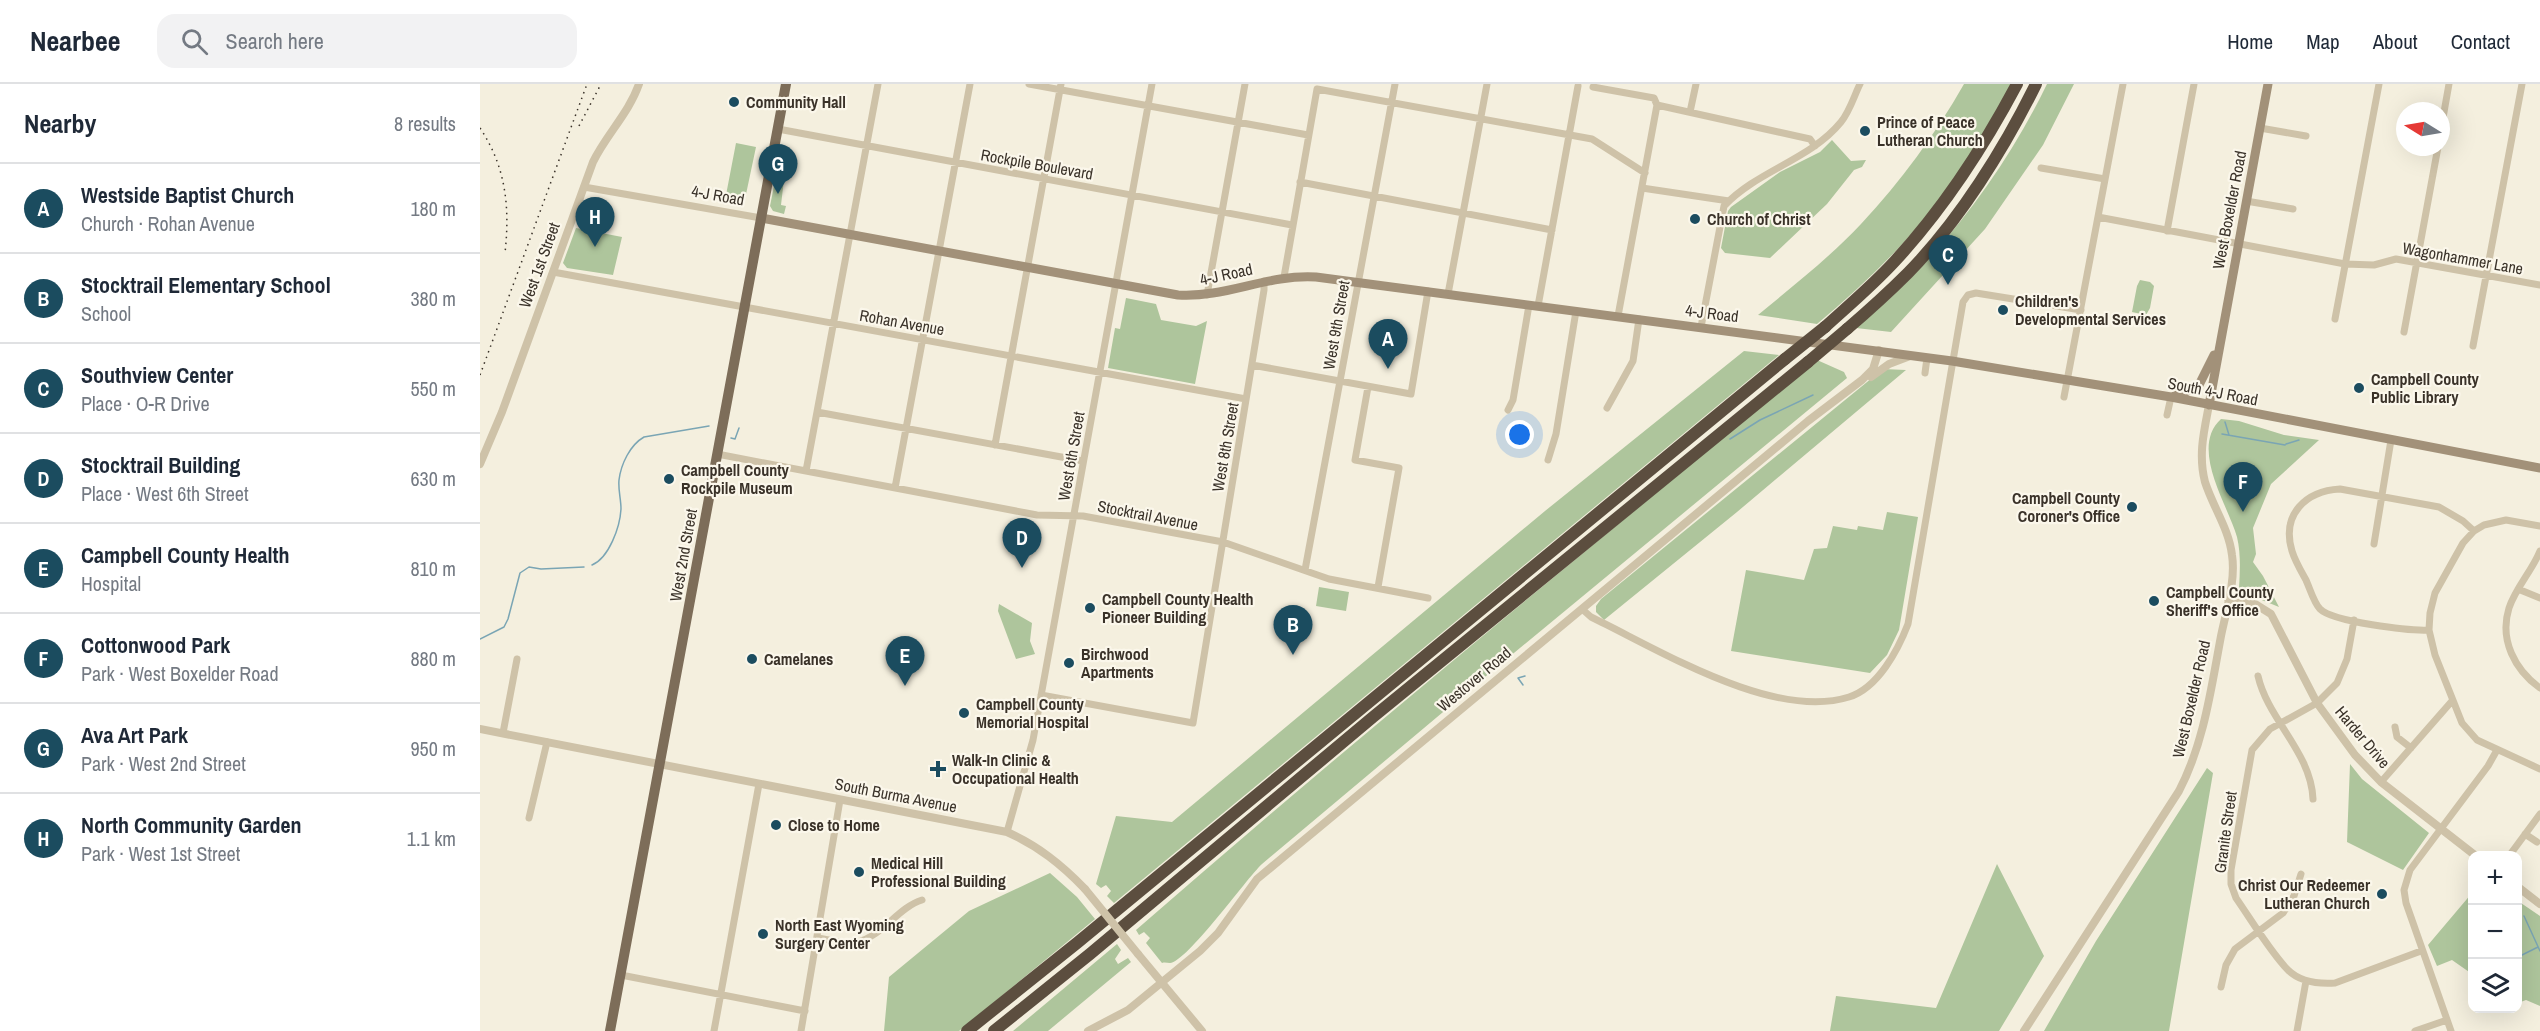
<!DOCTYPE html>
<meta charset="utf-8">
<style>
body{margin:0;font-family:"Archivo Narrow",sans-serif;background:#f2f2f3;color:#1f2937}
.controls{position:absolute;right:18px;bottom:18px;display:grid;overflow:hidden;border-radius:12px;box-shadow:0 6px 24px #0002}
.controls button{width:54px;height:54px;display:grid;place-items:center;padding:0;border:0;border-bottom:2px solid #e0e1e3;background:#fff;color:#1f2937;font:30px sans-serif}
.compass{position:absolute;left:1916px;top:18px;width:54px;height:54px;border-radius:50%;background:#fff;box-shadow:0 6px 24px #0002;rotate:281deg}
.you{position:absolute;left:1040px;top:351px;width:21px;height:21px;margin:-15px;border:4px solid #fff;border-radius:50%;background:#1a73e8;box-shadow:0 0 0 9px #1a73e833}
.badge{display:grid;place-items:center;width:39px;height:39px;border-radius:50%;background:#1b4c5f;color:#fff;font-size:20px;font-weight:700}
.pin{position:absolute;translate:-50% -50px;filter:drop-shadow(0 2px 3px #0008)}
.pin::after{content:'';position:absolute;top:32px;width:21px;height:18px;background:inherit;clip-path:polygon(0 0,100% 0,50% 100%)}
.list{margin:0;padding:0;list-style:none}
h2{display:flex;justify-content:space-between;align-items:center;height:78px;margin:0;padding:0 24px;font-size:26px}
h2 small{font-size:20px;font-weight:400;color:#747a83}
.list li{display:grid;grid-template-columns:39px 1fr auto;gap:18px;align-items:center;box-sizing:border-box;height:90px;padding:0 24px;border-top:2px solid #e0e1e3}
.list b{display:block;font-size:22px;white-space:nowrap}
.list p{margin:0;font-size:20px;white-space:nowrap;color:#747a83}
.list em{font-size:20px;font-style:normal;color:#747a83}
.icon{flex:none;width:33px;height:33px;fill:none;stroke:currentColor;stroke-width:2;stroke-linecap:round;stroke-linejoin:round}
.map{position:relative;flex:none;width:2060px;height:947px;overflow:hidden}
header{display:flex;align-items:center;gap:36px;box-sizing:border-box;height:84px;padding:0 30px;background:#fff;border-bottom:2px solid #e0e1e3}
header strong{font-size:28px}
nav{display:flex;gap:33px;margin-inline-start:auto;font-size:21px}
.search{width:420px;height:54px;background:#f2f2f3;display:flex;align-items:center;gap:15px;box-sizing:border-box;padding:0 21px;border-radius:18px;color:#747a83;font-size:22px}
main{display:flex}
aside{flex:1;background:#fff}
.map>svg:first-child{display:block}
.green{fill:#aec59c}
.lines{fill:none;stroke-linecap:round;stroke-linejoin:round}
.stream{stroke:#7aa5b4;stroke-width:1.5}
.minor{stroke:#cec2a8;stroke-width:7}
.tertiary{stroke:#cec2a8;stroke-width:8}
.secondary{stroke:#a29179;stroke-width:9}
.primary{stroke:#7d6d59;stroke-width:10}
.motorway{stroke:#5c4e3f;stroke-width:12}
.rail{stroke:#3a3229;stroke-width:1.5;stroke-dasharray:1.5 4.5;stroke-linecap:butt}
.tertiary-bridge{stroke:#cec2a8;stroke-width:8}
.motorway-bridge{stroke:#5c4e3f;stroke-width:12}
.poi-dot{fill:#1b4c5f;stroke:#fbf7eb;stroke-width:2}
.labels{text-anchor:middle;stroke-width:4.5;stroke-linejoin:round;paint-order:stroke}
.poi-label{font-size:16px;font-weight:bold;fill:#3a3229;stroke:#fbf7eb;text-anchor:start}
.street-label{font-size:16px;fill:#3a3229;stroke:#fbf7eb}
</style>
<header>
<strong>Nearbee</strong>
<div class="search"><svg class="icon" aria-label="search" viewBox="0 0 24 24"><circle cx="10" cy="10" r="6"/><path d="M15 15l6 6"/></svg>Search here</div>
<nav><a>Home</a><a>Map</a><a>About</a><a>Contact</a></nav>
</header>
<main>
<aside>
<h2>Nearby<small>8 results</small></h2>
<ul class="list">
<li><span class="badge">A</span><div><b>Westside Baptist Church</b><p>Church · Rohan Avenue</p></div><em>180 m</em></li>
<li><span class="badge">B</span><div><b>Stocktrail Elementary School</b><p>School</p></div><em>380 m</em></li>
<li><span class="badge">C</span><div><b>Southview Center</b><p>Place · O-R Drive</p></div><em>550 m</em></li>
<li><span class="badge">D</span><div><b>Stocktrail Building</b><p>Place · West 6th Street</p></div><em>630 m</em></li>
<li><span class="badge">E</span><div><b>Campbell County Health</b><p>Hospital</p></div><em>810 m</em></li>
<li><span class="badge">F</span><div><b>Cottonwood Park</b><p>Park · West Boxelder Road</p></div><em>880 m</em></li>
<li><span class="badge">G</span><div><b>Ava Art Park</b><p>Park · West 2nd Street</p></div><em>950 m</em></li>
<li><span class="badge">H</span><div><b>North Community Garden</b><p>Park · West 1st Street</p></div><em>1.1 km</em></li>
</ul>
</aside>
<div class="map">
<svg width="2060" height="947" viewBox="0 0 2060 947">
<rect width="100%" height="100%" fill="#f4efde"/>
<path class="green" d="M 1484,0 L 1532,0 C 1515,29 1498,58 1480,86 C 1442,145 1391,195 1337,240 L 1278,231 C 1313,202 1350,173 1381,140 C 1421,97 1455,51 1484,0 Z
M 1567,0 L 1594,0 L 1563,61 L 1505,145 L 1411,248 L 1376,244 C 1455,179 1522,93 1567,0 Z
M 1352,56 L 1371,77 L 1386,76 L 1382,83 L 1374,86 L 1347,120 L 1290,174 L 1245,169 L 1241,164 L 1248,127 L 1251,123 L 1300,88 L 1340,68 Z
M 256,59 L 276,63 L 265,115 L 246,111 Z
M 297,87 L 305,87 L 301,121 L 306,122 L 304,130 L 293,127 L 290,122 Z
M 96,144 L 142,153 L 133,191 L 87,184 L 83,179 Z
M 1660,196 L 1670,198 L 1674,202 L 1670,224 L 1666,231 L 1652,228 L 1657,202 Z
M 646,214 L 676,220 L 681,236 L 716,242 L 727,237 L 715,300 L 628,284 L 635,244 L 640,245 Z
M 1264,267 L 1299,271 L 634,819 L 627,812 L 631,807 L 626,801 L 621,804 L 616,800 L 636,732 L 692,738 L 1065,427 Z
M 1337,276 L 1364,288 L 1367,294 L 1000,597 L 782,780 C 766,795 707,878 690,879 C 687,879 685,878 682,879 L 666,859 L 670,854 L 664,848 L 659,851 L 656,846 C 879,651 1109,465 1337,276 Z
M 1403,285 L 1426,286 L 1257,428 L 1124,536 L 1116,528 L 1116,522 L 1121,515 Z
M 1741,335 L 1759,337 L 1804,351 L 1839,356 L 1791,400 L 1773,444 L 1776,470 L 1773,478 L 1783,492 L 1799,523 L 1767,510 L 1759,504 C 1760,487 1761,470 1757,453 C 1748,421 1709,364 1741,335 Z
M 1407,428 L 1438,433 L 1419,546 L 1407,571 L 1390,589 L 1251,567 L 1266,486 L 1324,496 L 1334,465 L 1347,464 L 1353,442 L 1377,446 L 1378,442 L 1403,446 Z
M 839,503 L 869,508 L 866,527 L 836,522 Z
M 519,520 L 552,539 L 550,557 L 555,570 L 536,575 L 518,527 Z
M 1870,680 L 1882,695 L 1949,749 L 1923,786 L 1867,758 Z
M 1727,684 L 1733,689 L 1689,947 L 1564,947 L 1616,857 Z
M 1517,780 L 1564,872 L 1519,947 L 1350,947 L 1356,912 L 1456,924 Z
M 570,789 L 597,813 L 615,835 L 479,947 L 404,947 L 409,893 L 489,827 Z
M 1992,809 L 1992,890 L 1972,876 L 1957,882 L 1948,861 Z
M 2038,817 L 2060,832 L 2060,922 L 2046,916 L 2038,919 Z
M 637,860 L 641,866 L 635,875 L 638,880 L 648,874 L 651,878 L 568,947 L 533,947 Z"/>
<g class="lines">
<path class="stream" d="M 1745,338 L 1749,351
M 1742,350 L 1805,361
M 251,354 L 255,355 L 259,344
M 1250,355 L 1280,336 L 1333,311
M 1806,360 L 1819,356
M 112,481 C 129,474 140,443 141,425 C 141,415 138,406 139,396 C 141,380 150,361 164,353 L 229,342
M 0,555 L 24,543 L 28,535 L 40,489 L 49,483 L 61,485 L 104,483
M 1043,601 L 1038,594 L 1045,592
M 2044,832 L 2060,867
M 2038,873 L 2058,863"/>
<path class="minor" d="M 549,0 L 828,51
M 1113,3 L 1174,14 L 1177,21
M 1177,21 L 1330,55 L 1335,62
M 1210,28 L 1216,0
M 1780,44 L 1826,52
M 298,45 L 812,141
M 1961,45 L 1969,0
M 1561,84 L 1625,95
M 820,98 L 1072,146
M 104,103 L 281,134
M 1162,104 L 1249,117
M 1766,117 L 1813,125
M 1618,133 L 1865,180 L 1894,181 L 1916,175 L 2060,201
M 1687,147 L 1714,0
M 73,188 L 766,315
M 804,193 L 837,5 L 1112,55 L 1165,89
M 968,210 L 1007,0
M 727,211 L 765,0
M 1058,222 L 1098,2
M 1138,232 L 1177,21
M 1855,235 L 1899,0
M 1221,243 L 1244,122 C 1278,86 1330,76 1361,38 C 1370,27 1374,12 1380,0
M 1924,248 L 1958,63
M 1993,262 L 2042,0
M 772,281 L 931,310 L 948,207
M 1445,289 L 1447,274
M 888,303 L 875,376 L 919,384 L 898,503
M 1584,313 L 1643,0
M 1127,324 L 1153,277 L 1159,235
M 1028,326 L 1033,316 L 1049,221
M 337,328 L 603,377
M 1687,331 L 1691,313
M 515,361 L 581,0
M 237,370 L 557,431 L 603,432 L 743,458 L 849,495 L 948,514
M 1068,376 L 1076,350 L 1096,227
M 326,387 L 398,0
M 415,404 L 490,0
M 2060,442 L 2026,436 L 2004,441 L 1994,447 L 1983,459 L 1955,509 L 1950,529 L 1949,546 L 1955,571 L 1982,639 L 1997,656 L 2060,685
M 1894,460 L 1911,356
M 2060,467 C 2052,487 2036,503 2029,524 C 2019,556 2035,586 2060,604
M 825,486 L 915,0
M 2038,505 L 2060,514
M 1102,525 L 1111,533 C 1178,565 1293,637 1369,613 C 1398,604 1418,566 1428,540 L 1483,218 L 1488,211 L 1496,209 L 1601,226
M 1874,536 L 1867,575 L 1857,599 L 1837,619 L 1790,645 L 1772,666 L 1751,786 L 1751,800 L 1756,814 C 1770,834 1791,869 1808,886 C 1820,898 1839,900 1855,899 L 1941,867
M 1949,546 C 1930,547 1853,538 1840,525 C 1834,519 1830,505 1826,496 C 1821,487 1815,477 1812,467 C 1801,430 1826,407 1860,405 L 1959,423 L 1983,437 L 1994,447
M 1778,592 C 1788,636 1831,668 1833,715
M 561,611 L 713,639 L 784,206 L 784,197
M 1915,643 L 1917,653 L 1931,664
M 23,649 L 37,575
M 1901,698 L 1972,617
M 49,734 L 67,658
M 527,748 L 553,656 L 672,0
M 2045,750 L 2057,758
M 2029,772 L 2060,730
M 337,854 C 347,855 359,859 370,859 C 399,858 416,824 442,816
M 141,891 L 325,927
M 1741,903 L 1746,881 L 1755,865 L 1803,829 L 1814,812 L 1821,790
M 234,947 L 279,700
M 321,947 L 360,716
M 1817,947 L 1826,897
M 1935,947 L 1967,936
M 1971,947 L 1926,819 L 1924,806 L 1930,786 L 2008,682 L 2017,666"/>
<path class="tertiary" d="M 1391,293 L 1409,280 L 1430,272
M 0,380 L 22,328 L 113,78 C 126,51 149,29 159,0
M 1748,515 L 1775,520 L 1791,530 L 1837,619 L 1875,671 L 1901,698 L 1996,772
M 0,645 L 527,748 C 558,762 581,780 605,805
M 2038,803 L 2060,820
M 658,870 L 722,947
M 608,947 L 648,926 L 720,867 L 738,849 L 777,795 L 1328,337 L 1382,296 L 1393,285 L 1399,266
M 1544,947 L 1699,707 C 1724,659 1731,605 1741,552 C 1746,527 1756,497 1752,471 C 1749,445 1733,423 1725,398 C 1718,371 1724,347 1729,321"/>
<path class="secondary" d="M 281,134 L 698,211 C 746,214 787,190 836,193 L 1472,277 L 1691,313 L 2060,384
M 1692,313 L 1718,303 L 1734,271
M 1729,321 L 1788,0"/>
<path class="primary" d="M 130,947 L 306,0"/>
<path class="motorway" d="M 1345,243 C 1368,222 1393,201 1415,177 C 1464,124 1503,64 1537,0
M 1367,245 C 1388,227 1408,209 1428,189 C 1479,137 1524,65 1556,0
M 487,947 L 597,859 L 1305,275
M 514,947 L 610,870 L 893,633 L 1328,278"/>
<path class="rail" d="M 99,42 L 121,0
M 0,44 C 26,83 30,123 25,169
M 0,291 L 107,0"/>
<path class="tertiary-bridge" d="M 605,805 L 658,870"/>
<path class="motorway-bridge" d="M 1305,275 L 1345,243
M 1328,278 L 1367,245"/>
</g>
<g class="poi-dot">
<circle cx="254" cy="18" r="6"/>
<circle cx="1385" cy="47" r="6"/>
<circle cx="1215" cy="135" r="6"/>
<circle cx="1523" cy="226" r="6"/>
<circle cx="1879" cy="304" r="6"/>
<circle cx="189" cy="395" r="6"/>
<circle cx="1652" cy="423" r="6"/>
<circle cx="1674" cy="517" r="6"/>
<circle cx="610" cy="524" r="6"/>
<circle cx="272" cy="575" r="6"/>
<circle cx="589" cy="579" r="6"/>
<circle cx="484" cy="629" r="6"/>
<path d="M455 676h6v6h6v6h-6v6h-6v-6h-6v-6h6z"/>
<circle cx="296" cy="741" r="6"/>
<circle cx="379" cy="788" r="6"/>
<circle cx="1902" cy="810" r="6"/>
<circle cx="283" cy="850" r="6"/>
</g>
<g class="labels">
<g class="poi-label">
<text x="266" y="24">Community Hall</text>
<text x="1397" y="44">Prince of Peace<tspan x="1397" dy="18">Lutheran Church</tspan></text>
<text x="1227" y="141">Church of Christ</text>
<text x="1535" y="223">Children's<tspan x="1535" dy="18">Developmental Services</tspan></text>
<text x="1891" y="301">Campbell County<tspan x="1891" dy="18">Public Library</tspan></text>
<text x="201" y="392">Campbell County<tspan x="201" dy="18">Rockpile Museum</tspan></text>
<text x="1640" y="420" text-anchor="end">Campbell County<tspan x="1640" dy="18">Coroner's Office</tspan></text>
<text x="1686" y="514">Campbell County<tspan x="1686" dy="18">Sheriff's Office</tspan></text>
<text x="622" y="521">Campbell County Health<tspan x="622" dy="18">Pioneer Building</tspan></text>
<text x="601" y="576">Birchwood<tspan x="601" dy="18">Apartments</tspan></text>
<text x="284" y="581">Camelanes</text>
<text x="496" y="626">Campbell County<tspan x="496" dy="18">Memorial Hospital</tspan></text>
<text x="472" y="682">Walk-In Clinic &amp;<tspan x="472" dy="18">Occupational Health</tspan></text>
<text x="308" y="747">Close to Home</text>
<text x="391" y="785">Medical Hill<tspan x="391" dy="18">Professional Building</tspan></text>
<text x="1890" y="807" text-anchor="end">Christ Our Redeemer<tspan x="1890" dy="18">Lutheran Church</tspan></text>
<text x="295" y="847">North East Wyoming<tspan x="295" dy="18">Surgery Center</tspan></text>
</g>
<g class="street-label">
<text transform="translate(557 80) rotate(10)" y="6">Rockpile Boulevard</text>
<text transform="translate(238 111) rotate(10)" y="6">4-J Road</text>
<text transform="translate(1749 126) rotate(-79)" y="6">West Boxelder Road</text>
<text transform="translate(1983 174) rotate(10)" y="6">Wagonhammer Lane</text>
<text transform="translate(59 181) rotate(-70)" y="6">West 1st Street</text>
<text transform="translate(746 190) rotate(-12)" y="6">4-J Road</text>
<text transform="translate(1232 229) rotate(7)" y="6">4-J Road</text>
<text transform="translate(422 238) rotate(10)" y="6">Rohan Avenue</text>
<text transform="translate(856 241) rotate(-80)" y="6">West 9th Street</text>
<text transform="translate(1733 307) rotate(11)" y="6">South 4-J Road</text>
<text transform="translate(745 363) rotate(-80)" y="6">West 8th Street</text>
<text transform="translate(591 372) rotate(-80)" y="6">West 6th Street</text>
<text transform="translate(668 431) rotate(11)" y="6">Stocktrail Avenue</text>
<text transform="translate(203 471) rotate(-80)" y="6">West 2nd Street</text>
<text transform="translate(994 595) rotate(-40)" y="6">Westover Road</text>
<text transform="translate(1711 615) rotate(-77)" y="6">West Boxelder Road</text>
<text transform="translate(1883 653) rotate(50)" y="6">Harder Drive</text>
<text transform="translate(416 711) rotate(11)" y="6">South Burma Avenue</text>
<text transform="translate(1745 748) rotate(-82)" y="6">Granite Street</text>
</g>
</g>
</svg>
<div class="controls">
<button>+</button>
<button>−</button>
<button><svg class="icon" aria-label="layers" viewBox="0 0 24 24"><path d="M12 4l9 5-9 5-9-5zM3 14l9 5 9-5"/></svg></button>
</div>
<svg class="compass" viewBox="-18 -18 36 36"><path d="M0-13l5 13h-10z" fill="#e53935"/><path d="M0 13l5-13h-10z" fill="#747a83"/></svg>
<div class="you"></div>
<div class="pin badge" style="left:908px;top:285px">A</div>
<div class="pin badge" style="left:813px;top:571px">B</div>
<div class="pin badge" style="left:1468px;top:201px">C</div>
<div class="pin badge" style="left:542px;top:484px">D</div>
<div class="pin badge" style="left:425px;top:602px">E</div>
<div class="pin badge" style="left:1763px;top:428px">F</div>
<div class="pin badge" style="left:298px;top:110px">G</div>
<div class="pin badge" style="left:115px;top:163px">H</div>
</div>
</main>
